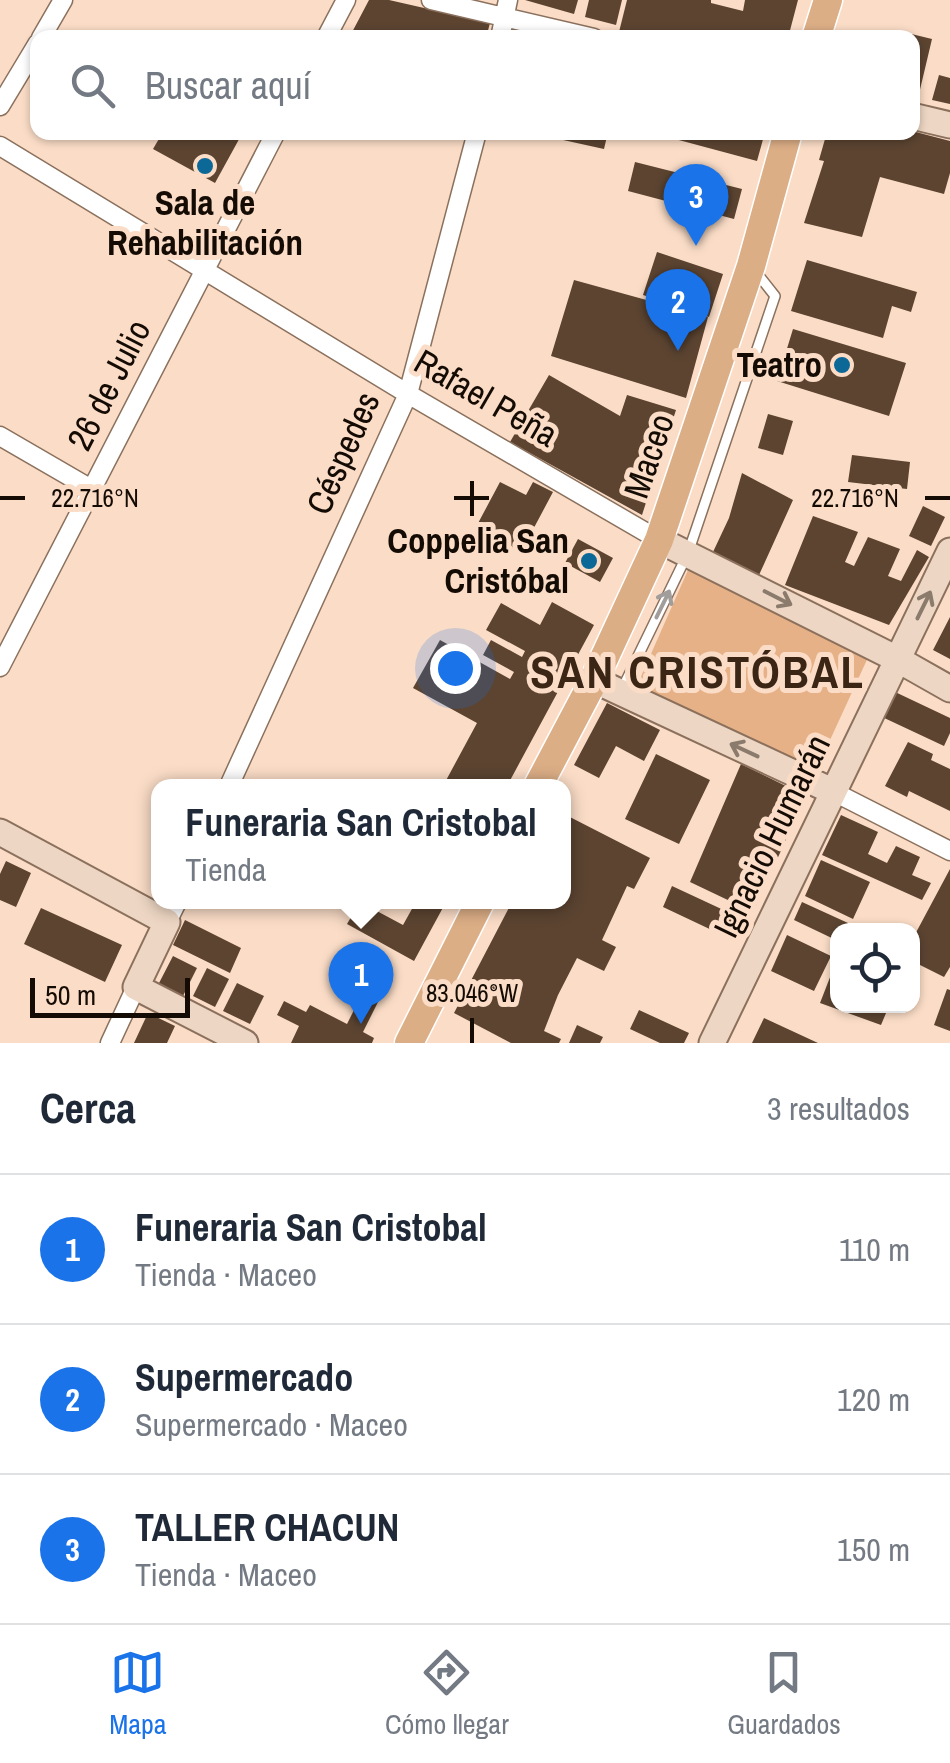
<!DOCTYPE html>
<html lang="es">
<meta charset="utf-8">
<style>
body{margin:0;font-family:"Archivo Narrow",sans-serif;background:#f2f2f3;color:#1f2937}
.controls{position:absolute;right:30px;bottom:30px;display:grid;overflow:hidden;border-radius:20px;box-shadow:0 2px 8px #0004}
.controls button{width:90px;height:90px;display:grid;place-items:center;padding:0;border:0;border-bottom:2px solid #e0e1e3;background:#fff;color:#1f2937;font:50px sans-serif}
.scale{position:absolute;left:30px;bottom:25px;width:160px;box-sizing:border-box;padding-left:10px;border:5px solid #140b04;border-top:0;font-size:28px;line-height:35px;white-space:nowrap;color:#140b04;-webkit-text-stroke:8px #fbddc7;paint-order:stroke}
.you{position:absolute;left:455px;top:668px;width:35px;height:35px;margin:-25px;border:8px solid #fff;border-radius:50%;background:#1a73e8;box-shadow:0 0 0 15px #1a73e833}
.badge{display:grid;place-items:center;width:65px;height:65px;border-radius:50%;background:#1a73e8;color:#fff;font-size:32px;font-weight:700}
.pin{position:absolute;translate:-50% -82px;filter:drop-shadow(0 2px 5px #0008)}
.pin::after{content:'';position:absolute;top:52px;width:35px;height:30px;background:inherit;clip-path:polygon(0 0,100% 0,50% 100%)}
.popup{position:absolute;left:151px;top:779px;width:420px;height:130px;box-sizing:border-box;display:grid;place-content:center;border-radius:20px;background:#fff;filter:drop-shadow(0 2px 8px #0005);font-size:32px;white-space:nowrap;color:#747a83}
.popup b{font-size:38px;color:#1f2937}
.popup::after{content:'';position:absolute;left:50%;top:100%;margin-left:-20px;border:20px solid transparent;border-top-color:#fff}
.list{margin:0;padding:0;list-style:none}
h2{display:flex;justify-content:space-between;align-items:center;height:130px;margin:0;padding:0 40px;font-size:42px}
h2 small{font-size:32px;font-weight:400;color:#747a83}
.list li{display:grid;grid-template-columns:65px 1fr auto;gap:30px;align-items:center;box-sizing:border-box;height:150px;padding:0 40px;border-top:2px solid #e0e1e3}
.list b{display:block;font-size:38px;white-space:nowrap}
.list p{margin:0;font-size:32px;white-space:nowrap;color:#747a83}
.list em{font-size:32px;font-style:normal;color:#747a83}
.icon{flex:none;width:55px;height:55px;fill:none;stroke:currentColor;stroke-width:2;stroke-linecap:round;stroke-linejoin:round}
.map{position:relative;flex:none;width:950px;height:1043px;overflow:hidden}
.search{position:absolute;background:#fff;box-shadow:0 2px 8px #0004;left:30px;right:30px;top:30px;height:110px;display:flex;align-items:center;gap:25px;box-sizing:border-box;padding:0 35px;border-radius:20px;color:#747a83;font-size:38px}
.sheet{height:580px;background:#fff}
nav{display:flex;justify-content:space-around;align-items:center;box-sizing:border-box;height:140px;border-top:2px solid #e0e1e3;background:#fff;font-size:28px;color:#747a83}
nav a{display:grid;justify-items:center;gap:5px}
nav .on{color:#1a73e8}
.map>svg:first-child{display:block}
.green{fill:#e7b187}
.building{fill:#5c4431}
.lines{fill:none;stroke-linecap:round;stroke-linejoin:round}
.lane-casing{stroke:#8b715d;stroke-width:12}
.street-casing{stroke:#8b715d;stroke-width:21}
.secondary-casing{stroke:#8b715d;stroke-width:29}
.primary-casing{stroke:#fff;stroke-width:31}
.lane{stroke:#fff;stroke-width:9}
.street{stroke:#fff;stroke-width:18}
.secondary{stroke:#edd6c3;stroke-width:25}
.primary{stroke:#dcae86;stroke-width:28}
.oneway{stroke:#8b7b6d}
.oneway2{stroke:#a19d9b}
.ticks{fill:none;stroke:#140b04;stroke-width:4}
.poi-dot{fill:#0c6897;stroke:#fbddc7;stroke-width:4}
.labels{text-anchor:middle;stroke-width:10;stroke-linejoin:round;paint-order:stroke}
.poi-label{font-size:35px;font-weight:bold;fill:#140b04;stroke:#fbddc7;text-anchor:end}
.street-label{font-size:35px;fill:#140b04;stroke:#fbddc7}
.district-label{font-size:45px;font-weight:bold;letter-spacing:2.5px;fill:#3b2514;stroke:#fbddc7}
.ticks-label{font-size:25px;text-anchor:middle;fill:#140b04;stroke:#fbddc7;stroke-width:10;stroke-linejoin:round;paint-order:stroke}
</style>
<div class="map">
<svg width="950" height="1043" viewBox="0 0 950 1043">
<rect width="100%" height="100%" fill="#fbddc7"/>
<path class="green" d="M 692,561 L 871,651 L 813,777 L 635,690 Z"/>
<path class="building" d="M 369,0 L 389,0 L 490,23 L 486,38 L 349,38 Z
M 525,0 L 578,0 L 574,14 Z
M 589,0 L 622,0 L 616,25 L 585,17 Z
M 627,0 L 711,0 L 711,3 L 743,11 L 745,0 L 798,0 L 788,38 L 640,38 L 619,32 Z
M 899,31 L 932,39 L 918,98 L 912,96 L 912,38 L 897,38 Z
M 939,75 L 950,78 L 950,104 L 932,100 Z
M 912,131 L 950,141 L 950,173 L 944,194 L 880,177 L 862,237 L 804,223 L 824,161 L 819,160 L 827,132 Z
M 163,132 L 243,132 L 215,183 L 153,149 Z
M 555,132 L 608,132 L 604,149 L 554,138 Z
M 649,132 L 765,132 L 757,161 Z
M 635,162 L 742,189 L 734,219 L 628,191 Z
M 657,252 L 723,274 L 709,317 L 643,295 Z
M 807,260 L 917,292 L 911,312 L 892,306 L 883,338 L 791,311 Z
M 574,280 L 708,317 L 686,398 L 551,356 Z
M 793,329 L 906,363 L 889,416 L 777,381 Z
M 549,375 L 620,416 L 627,395 L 676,410 L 642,515 L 510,442 Z
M 768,414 L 793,421 L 783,455 L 758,448 Z
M 852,455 L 910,462 L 907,489 L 848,482 Z
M 742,473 L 793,500 L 759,575 L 713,552 L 729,518 Z
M 500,482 L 526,495 L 533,482 L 553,492 L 520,554 L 476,527 Z
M 923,506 L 945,517 L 931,546 L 909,536 Z
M 813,516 L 858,532 L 845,562 L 854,566 L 868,537 L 900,549 L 888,576 L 901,581 L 917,550 L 929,557 L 889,625 L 785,585 Z
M 578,539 L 613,558 L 600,582 L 565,563 Z
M 552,602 L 594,625 L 507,786 L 443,786 L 477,723 L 413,688 L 440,640 L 510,679 L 514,672 L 483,655 L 491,640 L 522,657 L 525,651 L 486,630 L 501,603 L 540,625 Z
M 950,617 L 950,659 L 933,650 Z
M 893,691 L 950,718 L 950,733 L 944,746 L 880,716 Z
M 607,703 L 660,730 L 644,761 L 616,746 L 599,778 L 574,765 Z
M 908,742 L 933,754 L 931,760 L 950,769 L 950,811 L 909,791 L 907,797 L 885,786 Z
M 656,754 L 710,780 L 679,844 L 625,819 Z
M 741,764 L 806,796 L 753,912 L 690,882 Z
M 564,814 L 650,858 L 634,889 L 627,886 L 602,940 L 616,947 L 604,971 L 577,958 L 558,995 L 544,1031 L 561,1039 L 559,1043 L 511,1043 L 454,1013 L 512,902 L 564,902 Z
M 841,815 L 878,832 L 868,854 L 887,863 L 896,846 L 920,857 L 912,875 L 931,883 L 922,900 L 822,855 Z
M 821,860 L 870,882 L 853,919 L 805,896 Z
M 6,861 L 31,873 L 16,907 L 0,900 L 0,874 Z
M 950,869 L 950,967 L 944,977 L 912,961 L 912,940 Z
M 672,886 L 745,920 L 735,941 L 663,907 Z
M 360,902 L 403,925 L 413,907 L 402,902 L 446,902 L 414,961 L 347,924 Z
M 802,902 L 848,923 L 844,931 L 838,931 L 838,941 L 794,920 Z
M 41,908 L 122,945 L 105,982 L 24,944 Z
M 185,920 L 241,948 L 230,973 L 173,945 Z
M 787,935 L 831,956 L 814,991 L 771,971 Z
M 173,956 L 197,968 L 183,996 L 158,985 Z
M 834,967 L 838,968 L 838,1006 L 889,1006 L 881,1025 L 820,1003 Z
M 207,968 L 229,979 L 215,1007 L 193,996 Z
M 237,983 L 264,996 L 250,1024 L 223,1011 Z
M 367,984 L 383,992 L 363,1032 L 374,1038 L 372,1043 L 291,1043 L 299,1026 L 277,1015 L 284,1001 L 306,1012 L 310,1005 L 347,1024 Z
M 947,989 L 950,990 L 950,1031 L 934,1025 Z
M 639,1010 L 689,1033 L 684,1043 L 660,1043 L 630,1029 Z
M 148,1013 L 175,1026 L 167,1043 L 134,1043 Z
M 764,1018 L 818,1043 L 752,1043 Z
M 577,1025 L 603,1037 L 600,1043 L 569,1043 Z"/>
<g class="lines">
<defs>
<path id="lane" d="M 622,689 L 688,553 L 775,296 L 756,272"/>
<path id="street" d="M 431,0 L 594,38
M 41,38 L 63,0
M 326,38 L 346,0
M 500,38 L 508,0
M 0,106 L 38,43
M 0,146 L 408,394 L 659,540
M 0,436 L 93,490
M 0,667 L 276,132
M 229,786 L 408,394 L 477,132
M 832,791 L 950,851
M 167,922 L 177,902
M 110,1043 L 136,987"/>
<path id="secondary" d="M 912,116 L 950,125
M 659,540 L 897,659 L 950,689
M 594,680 L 832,791
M 0,832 L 167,922 L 136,987 L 245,1043
M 712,1043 L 950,551"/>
<path id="primary" d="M 816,38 L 828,0
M 538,786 L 594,680 L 659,540 L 751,266 L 788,132
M 409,1043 L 480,902"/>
</defs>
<use href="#lane" class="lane-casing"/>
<use href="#street" class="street-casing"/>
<use href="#secondary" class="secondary-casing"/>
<use href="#primary" class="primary-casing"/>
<use href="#lane" class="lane"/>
<use href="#street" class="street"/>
<use href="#secondary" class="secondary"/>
<use href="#primary" class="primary"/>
</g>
<defs><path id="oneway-shaft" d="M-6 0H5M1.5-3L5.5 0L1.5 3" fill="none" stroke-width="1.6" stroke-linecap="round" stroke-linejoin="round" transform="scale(2.5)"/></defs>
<g class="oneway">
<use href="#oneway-shaft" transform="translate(778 598) rotate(27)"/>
<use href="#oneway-shaft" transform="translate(924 605) rotate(-64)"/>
<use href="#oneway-shaft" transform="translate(744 750) rotate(-155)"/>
</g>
<use class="oneway2" href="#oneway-shaft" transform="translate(663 604) rotate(-64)"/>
<path class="ticks" d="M 472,481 L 472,516M 0,498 L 25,498M 454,498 L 489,498M 925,498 L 950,498M 472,1018 L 472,1043"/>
<g class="poi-dot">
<circle cx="205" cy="166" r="10"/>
<circle cx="842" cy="365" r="10"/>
<circle cx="589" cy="561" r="10"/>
</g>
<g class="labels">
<g class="poi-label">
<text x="205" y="215" text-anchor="middle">Sala de<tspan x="205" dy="40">Rehabilitación</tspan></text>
<text x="822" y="377">Teatro</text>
<text x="569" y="553">Coppelia San<tspan x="569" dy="40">Cristóbal</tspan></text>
</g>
<g class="street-label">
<text transform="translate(109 385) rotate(-63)" y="12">26 de Julio</text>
<text transform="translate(486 398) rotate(30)" y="12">Rafael Peña</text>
<text transform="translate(343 453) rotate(-66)" y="12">Céspedes</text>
<text transform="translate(649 456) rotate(-71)" y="12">Maceo</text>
<text transform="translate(772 836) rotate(-64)" y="12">Ignacio Humarán</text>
</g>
<g class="district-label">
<text x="698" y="688">SAN CRISTÓBAL</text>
</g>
</g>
<g class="ticks-label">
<text x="95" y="507">22.716°N</text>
<text x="855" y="507">22.716°N</text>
<text x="472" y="1002">83.046°W</text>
</g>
</svg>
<div class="controls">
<button><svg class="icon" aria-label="locate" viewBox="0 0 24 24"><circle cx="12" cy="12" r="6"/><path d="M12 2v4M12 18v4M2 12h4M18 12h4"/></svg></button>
</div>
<div class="scale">50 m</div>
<div class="you"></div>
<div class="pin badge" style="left:361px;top:1024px">1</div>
<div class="popup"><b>Funeraria San Cristobal</b>Tienda</div>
<div class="pin badge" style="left:678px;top:351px">2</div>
<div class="pin badge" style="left:696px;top:246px">3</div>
<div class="search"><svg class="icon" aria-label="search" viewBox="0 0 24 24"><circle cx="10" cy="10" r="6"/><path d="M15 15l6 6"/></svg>Buscar aquí</div>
</div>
<section class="sheet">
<h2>Cerca<small>3 resultados</small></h2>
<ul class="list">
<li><span class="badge">1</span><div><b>Funeraria San Cristobal</b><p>Tienda · Maceo</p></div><em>110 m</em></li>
<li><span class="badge">2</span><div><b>Supermercado</b><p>Supermercado · Maceo</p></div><em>120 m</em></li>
<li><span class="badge">3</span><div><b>TALLER CHACUN</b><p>Tienda · Maceo</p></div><em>150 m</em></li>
</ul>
</section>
<nav>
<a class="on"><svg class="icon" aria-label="map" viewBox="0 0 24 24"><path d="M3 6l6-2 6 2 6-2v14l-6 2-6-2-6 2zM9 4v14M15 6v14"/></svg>Mapa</a>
<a><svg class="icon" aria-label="directions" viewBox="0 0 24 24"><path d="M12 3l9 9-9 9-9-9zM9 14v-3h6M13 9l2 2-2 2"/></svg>Cómo llegar</a>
<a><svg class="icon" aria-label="saved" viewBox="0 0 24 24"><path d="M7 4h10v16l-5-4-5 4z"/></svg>Guardados</a>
</nav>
